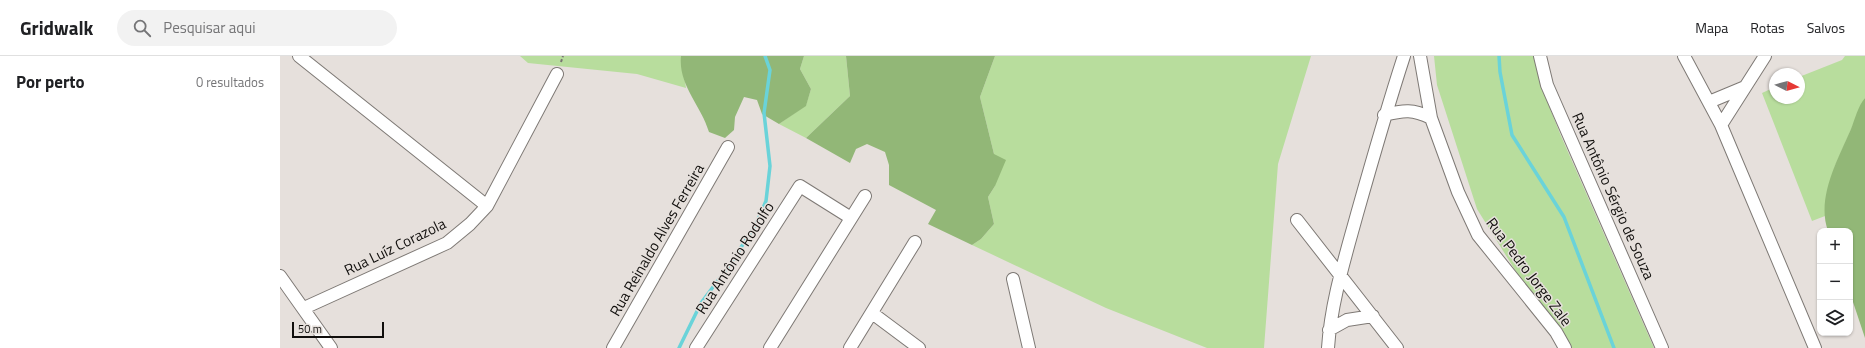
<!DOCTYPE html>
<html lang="pt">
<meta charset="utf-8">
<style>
body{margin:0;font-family:"Titillium Web",sans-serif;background:#f2f2f2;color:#202124}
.controls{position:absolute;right:12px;bottom:12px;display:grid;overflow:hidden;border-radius:8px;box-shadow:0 1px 3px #0004}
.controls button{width:36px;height:36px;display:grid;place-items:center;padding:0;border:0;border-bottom:1px solid #e0e0e0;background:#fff;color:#202124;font:20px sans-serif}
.compass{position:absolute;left:1489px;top:12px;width:36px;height:36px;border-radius:50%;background:#fff;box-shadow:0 1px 3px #0004;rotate:96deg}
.scale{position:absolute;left:12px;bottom:10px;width:92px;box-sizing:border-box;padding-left:4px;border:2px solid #100e0c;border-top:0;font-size:11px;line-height:14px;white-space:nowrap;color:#100e0c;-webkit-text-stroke:3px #e6e0dc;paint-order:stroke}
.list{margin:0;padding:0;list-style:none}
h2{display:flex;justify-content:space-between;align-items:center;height:52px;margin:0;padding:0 16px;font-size:17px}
h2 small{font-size:13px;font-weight:400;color:#757577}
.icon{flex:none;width:22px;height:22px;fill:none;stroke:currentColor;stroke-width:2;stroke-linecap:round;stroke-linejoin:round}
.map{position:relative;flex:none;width:1585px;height:292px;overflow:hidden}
header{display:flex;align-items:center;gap:24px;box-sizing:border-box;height:56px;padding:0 20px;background:#fff;border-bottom:1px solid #e0e0e0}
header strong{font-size:19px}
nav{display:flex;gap:22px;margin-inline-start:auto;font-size:14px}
.search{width:280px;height:36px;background:#f2f2f2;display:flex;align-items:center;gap:10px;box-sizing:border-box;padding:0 14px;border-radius:22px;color:#757577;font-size:15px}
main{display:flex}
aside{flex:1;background:#fff}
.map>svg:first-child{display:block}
.green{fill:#b8dd9d}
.forest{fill:#92b777}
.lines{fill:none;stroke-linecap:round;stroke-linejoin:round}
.stream{stroke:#6ad3d9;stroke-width:3.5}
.minor-casing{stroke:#7e7975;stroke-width:14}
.path{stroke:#787472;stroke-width:2;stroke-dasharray:3 2;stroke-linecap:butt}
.minor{stroke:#fff;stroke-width:12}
.labels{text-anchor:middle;stroke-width:3;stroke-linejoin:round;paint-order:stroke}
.street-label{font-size:15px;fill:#100e0c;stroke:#e6e0dc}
</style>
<header>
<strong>Gridwalk</strong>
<div class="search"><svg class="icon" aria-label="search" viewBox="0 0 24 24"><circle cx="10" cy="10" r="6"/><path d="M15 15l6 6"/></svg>Pesquisar aqui</div>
<nav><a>Mapa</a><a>Rotas</a><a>Salvos</a></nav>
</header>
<main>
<aside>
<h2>Por perto<small>0 resultados</small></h2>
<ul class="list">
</ul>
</aside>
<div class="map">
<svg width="1585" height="292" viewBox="0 0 1585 292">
<rect width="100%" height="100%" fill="#e6e0dc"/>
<path class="green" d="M 240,0 L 401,0 L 406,32 L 357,18 L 248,7 Z
M 524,0 L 566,0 L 570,40 L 526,82 L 499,68 L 526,49 L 531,33 L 520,13 Z
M 715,0 L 1031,0 L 998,108 L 984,292 L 927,292 L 826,252 L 692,189 L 701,183 L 714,168 L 708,141 L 715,130 L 714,98 L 700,41 Z
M 1154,0 L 1254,0 L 1260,27 L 1281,80 L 1374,292 L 1290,292 L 1282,274 L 1245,230 L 1197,153 L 1157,29 Z
M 1565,0 L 1585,0 L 1585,42 L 1555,110 L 1547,136 L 1545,160 L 1532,165 L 1482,37 L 1495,31 L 1495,42 L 1519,42 L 1519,21 L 1562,4 Z"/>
<path class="forest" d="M 401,0 L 524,0 L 520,13 L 531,33 L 526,50 L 499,68 L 482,58 L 477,44 L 464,41 L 455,61 L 454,74 L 445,82 L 429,76 C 421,49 398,29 401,0 Z
M 566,0 L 715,0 L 700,41 L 714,98 L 726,104 L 715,130 L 708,141 L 714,168 L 701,183 L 692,189 L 648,168 L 656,154 L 609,129 L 609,109 L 605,96 L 587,88 L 576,93 L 570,107 L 526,82 L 570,40 Z
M 1585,42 L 1585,282 L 1570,237 L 1570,175 L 1548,175 C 1536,142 1558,103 1571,73 C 1575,63 1578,50 1585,42 Z"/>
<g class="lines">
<path class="stream" d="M 1219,0 L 1220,16 L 1232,79 L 1284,161 L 1334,292
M 399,292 L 421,247 L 451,207 L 476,168 L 486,145 L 490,110 L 484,57 L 490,14 L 485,0"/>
<defs>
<path id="minor" d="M 19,0 L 207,150
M 1140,0 L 1151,62 L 1178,136 L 1198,179 L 1276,276 L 1285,292
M 1260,0 L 1267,29 L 1382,292
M 1404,0 L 1441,69 L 1535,292
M 1429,46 L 1465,31
M 1104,59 C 1124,54 1133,53 1151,62
M 1441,69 L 1485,0
M 1017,164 L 1117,292
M 0,220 L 51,292
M 733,223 L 749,292
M 24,252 L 167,187 L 190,168 L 207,150 L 277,18
M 592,257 L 639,292
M 1049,274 L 1067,264 L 1093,260
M 333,292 L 448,91
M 416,292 L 520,130 L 571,162
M 490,292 L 585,140
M 570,292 L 635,186
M 1048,292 C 1051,246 1065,202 1077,158 C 1092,105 1107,52 1124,0"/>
</defs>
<use href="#minor" class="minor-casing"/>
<path class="path" d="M 281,6 L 283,0"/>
<use href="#minor" class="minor"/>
</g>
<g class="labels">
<g class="street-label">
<text transform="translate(1333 140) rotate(66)" y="5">Rua Antônio Sérgio de Souza</text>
<text transform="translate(377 184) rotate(-60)" y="5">Rua Reinaldo Alves Ferreira</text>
<text transform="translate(115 191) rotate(-26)" y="5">Rua Luíz Corazola</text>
<text transform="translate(455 202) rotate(-57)" y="5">Rua Antônio Rodolfo</text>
<text transform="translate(1249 216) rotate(53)" y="5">Rua Pedro Jorge Zale</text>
</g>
</g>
</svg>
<div class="controls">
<button>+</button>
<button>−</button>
<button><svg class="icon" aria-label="layers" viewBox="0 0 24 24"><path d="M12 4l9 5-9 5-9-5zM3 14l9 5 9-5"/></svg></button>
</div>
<svg class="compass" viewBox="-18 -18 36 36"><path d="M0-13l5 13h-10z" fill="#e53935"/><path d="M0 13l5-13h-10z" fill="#757577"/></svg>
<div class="scale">50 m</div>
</div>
</main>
